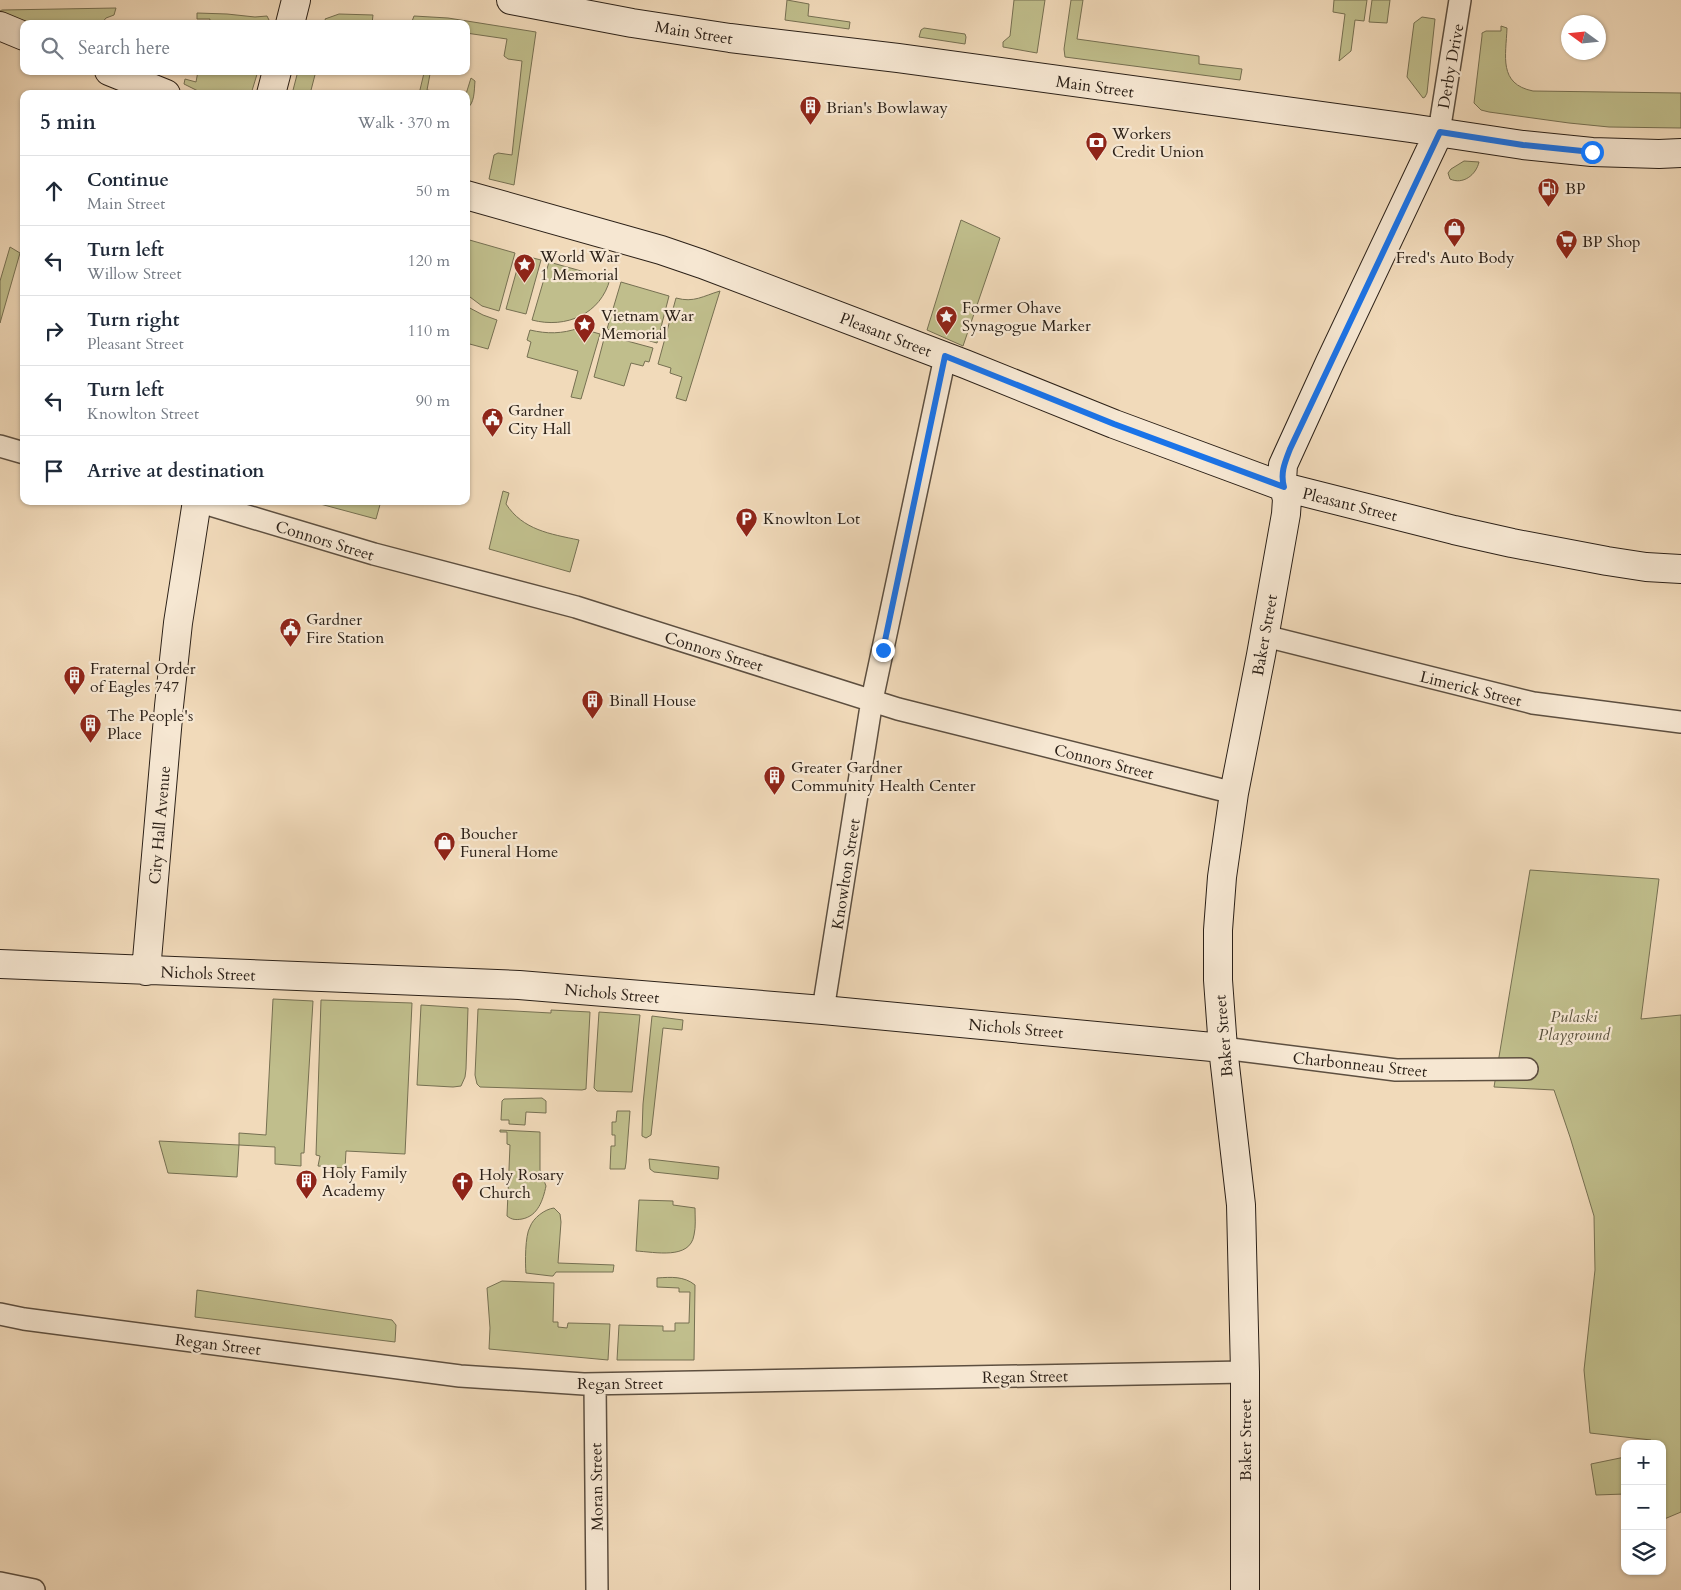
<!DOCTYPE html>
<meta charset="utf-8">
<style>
body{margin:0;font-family:Cardo,serif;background:#f6f6f7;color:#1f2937}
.controls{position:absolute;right:15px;bottom:15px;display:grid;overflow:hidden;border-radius:10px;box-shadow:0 1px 4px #0004}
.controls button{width:45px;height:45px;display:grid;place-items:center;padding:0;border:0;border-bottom:1px solid #e0e1e3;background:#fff;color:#1f2937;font:25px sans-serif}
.compass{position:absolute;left:1561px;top:15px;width:45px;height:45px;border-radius:50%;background:#fff;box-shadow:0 1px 4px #0004;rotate:285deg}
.stop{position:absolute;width:15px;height:15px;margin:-11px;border:4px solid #1a73e8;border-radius:50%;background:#fff}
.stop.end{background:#1a73e8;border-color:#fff;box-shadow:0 1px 5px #0008}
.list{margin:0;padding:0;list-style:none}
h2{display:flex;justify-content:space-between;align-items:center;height:65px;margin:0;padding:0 20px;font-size:21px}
h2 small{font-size:16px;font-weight:400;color:#747a83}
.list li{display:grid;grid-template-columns:32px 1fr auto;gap:15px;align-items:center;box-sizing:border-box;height:70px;padding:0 20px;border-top:1px solid #e0e1e3}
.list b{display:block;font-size:19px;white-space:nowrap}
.list p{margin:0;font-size:16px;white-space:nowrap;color:#747a83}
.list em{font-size:16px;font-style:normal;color:#747a83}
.icon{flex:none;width:28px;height:28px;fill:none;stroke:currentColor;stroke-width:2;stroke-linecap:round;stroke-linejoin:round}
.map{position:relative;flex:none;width:1681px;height:1590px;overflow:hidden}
.search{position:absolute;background:#fff;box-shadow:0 1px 4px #0004;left:20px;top:20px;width:450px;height:55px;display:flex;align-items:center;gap:12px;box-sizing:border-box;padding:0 18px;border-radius:10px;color:#747a83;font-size:19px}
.panel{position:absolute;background:#fff;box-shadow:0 1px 4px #0004;left:20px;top:90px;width:450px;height:415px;border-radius:10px}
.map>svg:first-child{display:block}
.green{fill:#c0be8c;stroke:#767052}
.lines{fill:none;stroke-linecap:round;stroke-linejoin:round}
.street-casing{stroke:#5d4f40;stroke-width:24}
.secondary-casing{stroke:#2c2118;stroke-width:30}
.street{stroke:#f6e7d2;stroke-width:21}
.secondary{stroke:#f6e7d2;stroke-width:28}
.route{stroke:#1a73e8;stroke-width:6}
.labels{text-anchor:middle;stroke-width:4.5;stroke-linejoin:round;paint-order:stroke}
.street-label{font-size:16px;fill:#2c2118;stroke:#f6e7d2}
.poi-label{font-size:16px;fill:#2c2118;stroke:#f6e7d2;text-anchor:start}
.park-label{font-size:16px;font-style:italic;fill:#58503b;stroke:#f6e7d2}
</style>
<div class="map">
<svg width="1681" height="1590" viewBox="0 0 1681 1590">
<rect width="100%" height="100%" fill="#f1daba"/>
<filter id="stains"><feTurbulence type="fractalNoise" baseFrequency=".004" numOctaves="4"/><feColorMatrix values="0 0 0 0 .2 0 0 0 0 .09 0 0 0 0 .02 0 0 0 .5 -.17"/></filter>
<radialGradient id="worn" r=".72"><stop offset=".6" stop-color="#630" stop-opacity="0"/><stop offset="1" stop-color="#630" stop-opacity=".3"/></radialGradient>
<path class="green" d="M 787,0 L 809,4 L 808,16 L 850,22 L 849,29 L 785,20 Z
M 1014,0 L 1045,0 L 1037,53 L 1003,47 L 1003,42 L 1010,36 Z
M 1071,0 L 1083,0 L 1077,39 L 1199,56 L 1199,64 L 1242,69 L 1240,80 L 1065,57 L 1064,49 Z
M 1334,0 L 1367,0 L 1364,21 L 1355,20 L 1351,51 L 1339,61 L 1345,14 L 1333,12 Z
M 1372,0 L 1390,0 L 1387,23 L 1369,22 Z
M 116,8 L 114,15 L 106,18 L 101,24 L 25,24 L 0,14 L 0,11 L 2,10 Z
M 197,13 L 227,14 L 255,17 L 267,16 L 271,24 L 209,24 L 210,19 L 197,19 Z
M 339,14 L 373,15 L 372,24 L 324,24 L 326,22 L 325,19 Z
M 414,16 L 448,18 L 536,32 L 514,185 L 489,179 L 494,155 L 498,153 L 512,155 L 522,61 L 508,59 L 504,56 L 507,39 L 466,33 L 466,24 L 411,24 Z
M 1422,17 L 1435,19 L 1427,93 L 1425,97 L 1423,98 L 1407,77 L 1414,23 Z
M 1501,26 L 1507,28 C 1506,56 1498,84 1533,91 L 1681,93 L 1681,128 L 1609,127 L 1569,123 L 1489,112 L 1481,110 L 1474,103 L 1482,36 L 1482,33 L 1486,31 L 1501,31 Z
M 924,28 L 965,34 L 966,37 L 965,44 L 919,37 L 921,30 Z
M 198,71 L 258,71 L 251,94 L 204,94 L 184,84 L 185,79 L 196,82 Z
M 298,71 L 316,71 L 310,94 L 292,94 Z
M 427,71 L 430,74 L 427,90 L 450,94 L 419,94 L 424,73 Z
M 471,78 L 475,81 C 474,91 475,104 466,109 L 466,94 Z
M 1464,161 L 1479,162 C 1476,175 1463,185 1450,179 L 1448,173 L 1451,169 Z
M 961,220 L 1000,238 L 963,346 L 927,330 Z
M 466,239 L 515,253 L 499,311 L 482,306 L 466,294 Z
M 10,247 L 20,253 L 0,323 L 0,281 Z
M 521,255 L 541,260 L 526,314 L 506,309 Z
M 549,262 L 610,279 C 601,314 566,329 532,320 Z
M 621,282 L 669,296 L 657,343 L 607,329 Z
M 720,291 L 686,401 L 676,398 L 682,377 L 670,373 L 671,368 L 658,364 L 676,298 C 694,303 703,296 720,291 Z
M 466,306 L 483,315 L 497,320 L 488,349 L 466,343 Z
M 579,328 L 600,334 L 581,399 L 571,397 L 578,371 L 527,357 L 531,342 L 527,340 L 530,330 C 547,334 562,334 579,328 Z
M 605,335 L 653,348 L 649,362 L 645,361 L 643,366 L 631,363 L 624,386 L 594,377 Z
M 503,491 L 509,493 L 506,504 C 523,530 550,534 579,540 L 570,572 L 489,549 Z
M 309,501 L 381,501 L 376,519 Z
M 1530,870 L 1659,879 L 1641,1019 L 1681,1015 L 1681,1512 L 1662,1520 L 1662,1444 L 1653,1444 L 1651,1440 L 1590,1433 L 1584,1370 L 1595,1270 L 1594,1216 L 1570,1137 L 1554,1090 L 1494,1087 Z
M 273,999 L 313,1001 L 304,1153 L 301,1153 L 301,1166 L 275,1164 L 275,1147 L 239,1145 L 237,1177 L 168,1173 L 159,1141 L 239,1145 L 239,1133 L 266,1135 Z
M 321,1000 L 412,1003 L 405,1154 L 346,1151 L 345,1168 L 318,1166 L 320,1156 L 316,1155 Z
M 421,1005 L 468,1008 L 466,1069 L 465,1077 L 461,1086 L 453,1087 L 417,1085 Z
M 478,1009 L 551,1013 L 551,1010 L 590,1012 L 586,1089 L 582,1090 L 480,1087 L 477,1084 L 475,1075 Z
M 599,1012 L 640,1015 L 632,1092 L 597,1091 L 594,1088 Z
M 652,1016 L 683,1020 L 682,1030 L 663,1028 L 651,1135 L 646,1138 L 642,1136 L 642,1133 L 643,1104 Z
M 542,1098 L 546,1101 L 546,1113 L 526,1112 L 525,1125 L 509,1124 L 509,1120 L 501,1120 L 502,1101 L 504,1099 Z
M 617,1111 L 630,1111 L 626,1163 L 625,1169 L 610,1169 L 611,1146 L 615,1146 L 615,1135 L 612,1135 L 612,1122 L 616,1122 Z
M 500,1130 L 540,1132 L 540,1170 L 546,1186 C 543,1200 538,1216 522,1219 C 516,1220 512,1220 507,1216 L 510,1145 L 507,1144 L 507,1132 L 500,1132 Z
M 649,1159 L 719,1167 L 718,1179 L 654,1172 L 650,1169 Z
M 639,1200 L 673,1201 L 673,1205 L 695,1208 C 695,1217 696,1227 694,1235 C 690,1260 655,1252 636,1251 Z
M 554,1208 L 560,1214 L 561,1222 L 558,1263 L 614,1265 L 613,1272 L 556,1272 L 553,1276 L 551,1276 L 526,1273 C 525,1264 525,1235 530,1227 C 533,1218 545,1209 554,1208 Z
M 657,1278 C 671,1277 684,1276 695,1285 L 694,1360 L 617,1360 L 619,1325 L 663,1326 L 663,1331 L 675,1331 L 675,1323 L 689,1323 L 690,1292 L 679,1292 L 679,1288 L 657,1287 Z
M 502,1281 L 554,1283 L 553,1322 L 558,1322 L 558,1327 L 567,1328 L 568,1323 L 610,1324 L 608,1360 L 489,1349 L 490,1328 L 487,1288 Z
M 197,1290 L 392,1320 L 396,1325 L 395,1342 L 195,1317 Z
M 1625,1457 L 1625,1494 L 1596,1495 L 1591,1464 Z"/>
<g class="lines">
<defs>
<path id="street" d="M 1439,132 L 1460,0
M 0,446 L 24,453
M 197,501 L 374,554 L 576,607 L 898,709 L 1234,793
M 1265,636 L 1533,703 L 1681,722
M 823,1010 L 872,700 L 945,357
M 1223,1048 L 1396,1070 L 1527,1069
M 0,1314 L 24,1319 L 460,1376 L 584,1384 L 1245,1372
M 595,1384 L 597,1590
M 0,1583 L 34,1590"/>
<path id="secondary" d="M 511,0 L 632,23 L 730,38 L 898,58 L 1410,128 L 1523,145 L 1592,152 L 1659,154 L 1681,153
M 290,24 L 296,0
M 0,26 L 24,36
M 109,71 L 166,94
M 271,94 L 277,71
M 466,195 L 661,250 L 702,264 L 965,364 L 1114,424 L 1284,487 L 1454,530 L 1512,543 L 1607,561 L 1646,567 L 1681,569
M 0,964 L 519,985 L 823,1010 L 1223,1048
M 146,971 L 169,706 L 178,623 L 197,501
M 1245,1590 L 1245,1372 L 1241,1205 L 1223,1048 L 1218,980 L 1218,930 L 1222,877 L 1234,793 L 1261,655 L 1286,514 L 1287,499 L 1282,481 L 1283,465 L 1330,362 L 1439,132"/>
</defs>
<use href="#street" class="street-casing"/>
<use href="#secondary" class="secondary-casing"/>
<use href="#street" class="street"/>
<use href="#secondary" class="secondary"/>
</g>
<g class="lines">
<path class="route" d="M 883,650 L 945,356 L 1114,424 L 1284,487 C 1280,473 1285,462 1290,449 L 1440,132 L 1523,145 L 1592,152"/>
</g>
<defs>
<symbol id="building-pin" viewBox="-11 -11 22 30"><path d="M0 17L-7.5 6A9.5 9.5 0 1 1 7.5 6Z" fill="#8f2418" stroke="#f6e7d2"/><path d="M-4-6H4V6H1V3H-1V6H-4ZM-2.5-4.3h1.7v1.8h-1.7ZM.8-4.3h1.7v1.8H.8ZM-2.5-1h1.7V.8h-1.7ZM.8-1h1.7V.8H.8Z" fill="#fff"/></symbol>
<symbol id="bank-pin" viewBox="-11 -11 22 30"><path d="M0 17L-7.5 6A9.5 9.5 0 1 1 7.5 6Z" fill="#8f2418" stroke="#f6e7d2"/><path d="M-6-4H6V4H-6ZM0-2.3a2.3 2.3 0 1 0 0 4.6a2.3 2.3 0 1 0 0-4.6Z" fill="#fff"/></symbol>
<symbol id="fuel-pin" viewBox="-11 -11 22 30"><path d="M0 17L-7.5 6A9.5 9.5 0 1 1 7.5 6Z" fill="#8f2418" stroke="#f6e7d2"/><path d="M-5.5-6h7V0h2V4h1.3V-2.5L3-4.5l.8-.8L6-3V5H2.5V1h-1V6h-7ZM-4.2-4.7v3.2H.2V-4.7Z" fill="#fff"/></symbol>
<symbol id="shop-pin" viewBox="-11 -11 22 30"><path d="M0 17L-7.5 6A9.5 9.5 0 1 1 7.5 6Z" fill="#8f2418" stroke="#f6e7d2"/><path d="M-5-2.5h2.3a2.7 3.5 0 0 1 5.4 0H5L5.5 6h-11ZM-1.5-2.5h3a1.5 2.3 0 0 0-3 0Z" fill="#fff"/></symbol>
<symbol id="supermarket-pin" viewBox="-11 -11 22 30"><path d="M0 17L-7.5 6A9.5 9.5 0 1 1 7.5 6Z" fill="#8f2418" stroke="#f6e7d2"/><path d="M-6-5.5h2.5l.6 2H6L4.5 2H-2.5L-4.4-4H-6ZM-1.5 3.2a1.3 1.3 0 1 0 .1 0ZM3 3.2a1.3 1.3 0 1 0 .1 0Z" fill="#fff"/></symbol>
<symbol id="sight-pin" viewBox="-11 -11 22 30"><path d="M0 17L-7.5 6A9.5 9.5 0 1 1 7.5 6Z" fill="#8f2418" stroke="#f6e7d2"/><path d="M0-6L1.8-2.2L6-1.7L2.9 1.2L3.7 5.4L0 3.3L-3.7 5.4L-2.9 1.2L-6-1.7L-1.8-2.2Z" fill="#fff"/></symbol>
<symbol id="civic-pin" viewBox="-11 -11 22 30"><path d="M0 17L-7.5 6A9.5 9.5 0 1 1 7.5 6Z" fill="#8f2418" stroke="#f6e7d2"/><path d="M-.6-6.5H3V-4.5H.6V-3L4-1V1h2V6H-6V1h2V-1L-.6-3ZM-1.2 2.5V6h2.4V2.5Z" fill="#fff"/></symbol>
<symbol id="parking-pin" viewBox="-11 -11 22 30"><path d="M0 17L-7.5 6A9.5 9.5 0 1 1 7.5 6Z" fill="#8f2418" stroke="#f6e7d2"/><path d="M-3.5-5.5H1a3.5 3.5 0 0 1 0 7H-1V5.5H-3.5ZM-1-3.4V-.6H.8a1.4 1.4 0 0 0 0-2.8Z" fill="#fff"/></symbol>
<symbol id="church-pin" viewBox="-11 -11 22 30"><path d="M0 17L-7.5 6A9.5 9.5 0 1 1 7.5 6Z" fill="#8f2418" stroke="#f6e7d2"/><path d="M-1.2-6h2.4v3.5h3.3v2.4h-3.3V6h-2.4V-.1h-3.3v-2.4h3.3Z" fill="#fff"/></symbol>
</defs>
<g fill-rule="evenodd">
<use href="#building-pin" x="798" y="94" width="25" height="34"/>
<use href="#bank-pin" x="1084" y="130" width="25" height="34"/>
<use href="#fuel-pin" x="1536" y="176" width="25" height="34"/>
<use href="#shop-pin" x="1442" y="216" width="25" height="34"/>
<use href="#supermarket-pin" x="1554" y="228" width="25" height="34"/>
<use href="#sight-pin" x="512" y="252" width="25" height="34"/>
<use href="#sight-pin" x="934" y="304" width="25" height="34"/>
<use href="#sight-pin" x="572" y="312" width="25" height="34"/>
<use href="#civic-pin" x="480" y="406" width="25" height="34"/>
<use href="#parking-pin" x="734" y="506" width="25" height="34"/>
<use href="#civic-pin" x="278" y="616" width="25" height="34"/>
<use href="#building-pin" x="62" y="664" width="25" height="34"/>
<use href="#building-pin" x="580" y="688" width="25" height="34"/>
<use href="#building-pin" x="78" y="712" width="25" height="34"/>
<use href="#building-pin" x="762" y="764" width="25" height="34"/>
<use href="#shop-pin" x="432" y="830" width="25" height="34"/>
<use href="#building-pin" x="294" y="1168" width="25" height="34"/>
<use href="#church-pin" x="450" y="1170" width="25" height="34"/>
</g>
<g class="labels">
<g class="street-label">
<text transform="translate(694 32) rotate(9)" y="6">Main Street</text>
<text transform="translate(1450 66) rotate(-80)" y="6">Derby Drive</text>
<text transform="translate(1095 86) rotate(8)" y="6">Main Street</text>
<text transform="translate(886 334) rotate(21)" y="6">Pleasant Street</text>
<text transform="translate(1350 504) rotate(14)" y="6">Pleasant Street</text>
<text transform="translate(325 540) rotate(17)" y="6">Connors Street</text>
<text transform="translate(1264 635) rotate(-80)" y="6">Baker Street</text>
<text transform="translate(714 651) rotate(17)" y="6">Connors Street</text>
<text transform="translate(1471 688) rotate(14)" y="6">Limerick Street</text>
<text transform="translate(1104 761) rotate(14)" y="6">Connors Street</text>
<text transform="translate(159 825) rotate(-85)" y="6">City Hall Avenue</text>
<text transform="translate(845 874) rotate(-81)" y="6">Knowlton Street</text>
<text transform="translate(208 973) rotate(2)" y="6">Nichols Street</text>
<text transform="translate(612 993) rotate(5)" y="6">Nichols Street</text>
<text transform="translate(1016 1028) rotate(5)" y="6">Nichols Street</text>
<text transform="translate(1223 1036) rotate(-95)" y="6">Baker Street</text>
<text transform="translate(1360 1064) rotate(6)" y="6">Charbonneau Street</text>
<text transform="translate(218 1344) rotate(7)" y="6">Regan Street</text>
<text transform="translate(1025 1376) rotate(-1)" y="6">Regan Street</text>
<text x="620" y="1389">Regan Street</text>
<text transform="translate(1245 1440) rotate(-90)" y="6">Baker Street</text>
<text transform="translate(596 1487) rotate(-91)" y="6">Moran Street</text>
</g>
<g class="poi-label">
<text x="826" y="113">Brian's Bowlaway</text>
<text x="1112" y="139">Workers<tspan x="1112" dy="18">Credit Union</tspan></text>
<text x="1565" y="194">BP</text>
<text x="1582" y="247">BP Shop</text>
<text x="540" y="262">World War<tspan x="540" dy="18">1 Memorial</tspan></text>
<text x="1455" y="263" text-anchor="middle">Fred's Auto Body</text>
<text x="962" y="313">Former Ohave<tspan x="962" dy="18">Synagogue Marker</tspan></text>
<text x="601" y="321">Vietnam War<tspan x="601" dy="18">Memorial</tspan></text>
<text x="508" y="416">Gardner<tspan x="508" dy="18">City Hall</tspan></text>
<text x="763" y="524">Knowlton Lot</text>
<text x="306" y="625">Gardner<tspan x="306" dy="18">Fire Station</tspan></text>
<text x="90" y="674">Fraternal Order<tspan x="90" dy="18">of Eagles 747</tspan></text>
<text x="609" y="706">Binall House</text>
<text x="107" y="721">The People's<tspan x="107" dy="18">Place</tspan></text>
<text x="791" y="773">Greater Gardner<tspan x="791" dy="18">Community Health Center</tspan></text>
<text x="460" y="839">Boucher<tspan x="460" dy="18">Funeral Home</tspan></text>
<text x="322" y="1178">Holy Family<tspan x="322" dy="18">Academy</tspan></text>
<text x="479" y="1180">Holy Rosary<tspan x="479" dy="18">Church</tspan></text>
</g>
<g class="park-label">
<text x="1574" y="1022">Pulaski<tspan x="1574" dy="18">Playground</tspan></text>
</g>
</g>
<rect width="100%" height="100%" filter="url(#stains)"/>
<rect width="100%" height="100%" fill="url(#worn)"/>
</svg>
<div class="controls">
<button>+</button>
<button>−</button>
<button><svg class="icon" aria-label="layers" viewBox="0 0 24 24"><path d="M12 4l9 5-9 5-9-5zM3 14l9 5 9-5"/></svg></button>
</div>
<svg class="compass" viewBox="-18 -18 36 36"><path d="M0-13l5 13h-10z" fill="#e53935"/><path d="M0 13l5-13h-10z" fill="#747a83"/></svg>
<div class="stop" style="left:1592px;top:152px"></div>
<div class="stop end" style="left:883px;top:650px"></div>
<div class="search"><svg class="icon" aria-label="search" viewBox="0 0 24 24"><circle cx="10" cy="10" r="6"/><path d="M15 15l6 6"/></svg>Search here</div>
<section class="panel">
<h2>5 min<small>Walk · 370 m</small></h2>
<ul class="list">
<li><svg class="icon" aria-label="ahead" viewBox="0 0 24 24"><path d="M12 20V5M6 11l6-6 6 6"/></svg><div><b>Continue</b><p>Main Street</p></div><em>50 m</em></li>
<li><svg class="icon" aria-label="left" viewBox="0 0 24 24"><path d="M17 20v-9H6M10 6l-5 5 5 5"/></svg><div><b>Turn left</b><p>Willow Street</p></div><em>120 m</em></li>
<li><svg class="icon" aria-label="right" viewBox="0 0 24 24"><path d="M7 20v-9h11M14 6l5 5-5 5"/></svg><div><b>Turn right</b><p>Pleasant Street</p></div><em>110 m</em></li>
<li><svg class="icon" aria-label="left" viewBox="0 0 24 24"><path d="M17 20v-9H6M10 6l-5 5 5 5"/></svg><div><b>Turn left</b><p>Knowlton Street</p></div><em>90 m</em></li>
<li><svg class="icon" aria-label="arrive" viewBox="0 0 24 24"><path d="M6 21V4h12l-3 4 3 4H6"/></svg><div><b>Arrive at destination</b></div></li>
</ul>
</section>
</div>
